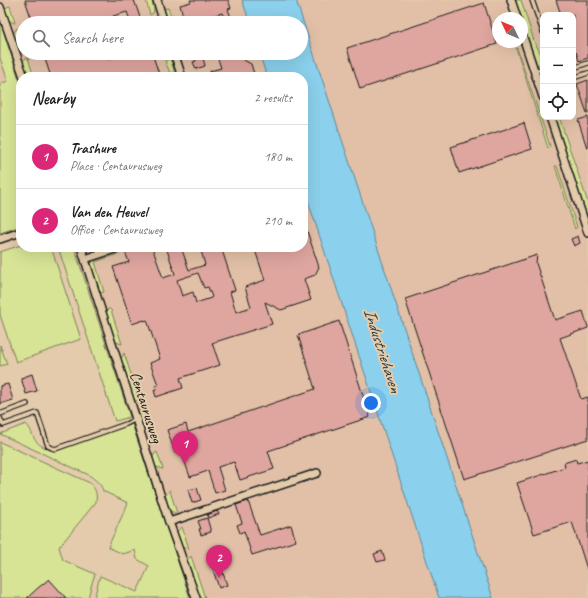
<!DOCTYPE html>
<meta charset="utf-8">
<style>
body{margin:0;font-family:Caveat,sans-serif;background:#f2f2f2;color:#222}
.controls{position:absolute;right:12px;top:12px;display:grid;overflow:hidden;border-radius:8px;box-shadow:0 4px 16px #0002}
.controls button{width:36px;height:36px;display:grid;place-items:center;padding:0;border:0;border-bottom:1px solid #e0e0e0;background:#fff;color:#222;font:20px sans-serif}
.compass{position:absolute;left:492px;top:12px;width:36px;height:36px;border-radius:50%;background:#fff;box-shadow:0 4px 16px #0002;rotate:314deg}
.you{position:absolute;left:371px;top:403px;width:14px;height:14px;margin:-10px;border:3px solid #fff;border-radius:50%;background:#1a73e8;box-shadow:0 0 0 6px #1a73e833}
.badge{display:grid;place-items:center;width:26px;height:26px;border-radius:50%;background:#db2777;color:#fff;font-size:13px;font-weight:700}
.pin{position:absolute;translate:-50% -33px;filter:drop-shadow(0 1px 2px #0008)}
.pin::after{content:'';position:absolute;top:21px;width:14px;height:12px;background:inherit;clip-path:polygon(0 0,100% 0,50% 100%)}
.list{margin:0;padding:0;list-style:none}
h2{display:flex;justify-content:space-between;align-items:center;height:52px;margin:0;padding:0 16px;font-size:17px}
h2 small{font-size:13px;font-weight:400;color:#767676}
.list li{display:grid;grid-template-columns:26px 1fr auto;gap:12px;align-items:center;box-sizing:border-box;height:64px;padding:0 16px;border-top:1px solid #e0e0e0}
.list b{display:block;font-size:15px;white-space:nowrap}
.list p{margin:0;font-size:13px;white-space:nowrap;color:#767676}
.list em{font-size:13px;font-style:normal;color:#767676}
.icon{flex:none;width:22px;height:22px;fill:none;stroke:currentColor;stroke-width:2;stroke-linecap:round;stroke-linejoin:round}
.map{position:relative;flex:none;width:588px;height:598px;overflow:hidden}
.search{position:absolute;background:#fff;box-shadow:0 4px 16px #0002;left:16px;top:16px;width:292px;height:44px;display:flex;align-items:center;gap:10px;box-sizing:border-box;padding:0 14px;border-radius:22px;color:#767676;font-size:15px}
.panel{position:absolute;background:#fff;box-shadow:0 4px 16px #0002;left:16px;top:72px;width:292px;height:180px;border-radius:16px}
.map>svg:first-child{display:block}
.built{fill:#e2c0a7;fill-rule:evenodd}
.green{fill:#d7e395;stroke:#7a8058}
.water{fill:#8bd0ec;stroke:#5f8899}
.building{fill:#dfa59f;stroke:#1c1c1c;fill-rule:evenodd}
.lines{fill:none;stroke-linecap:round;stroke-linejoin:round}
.lane-casing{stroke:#1c1c1c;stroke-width:6}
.street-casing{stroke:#1c1c1c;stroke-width:10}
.lane{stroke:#e3cbab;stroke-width:3.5}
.street{stroke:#e3cbab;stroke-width:7}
.labels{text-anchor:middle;stroke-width:4;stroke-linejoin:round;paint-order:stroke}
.street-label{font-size:16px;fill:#1c1c1c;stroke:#e3cbab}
.water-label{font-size:17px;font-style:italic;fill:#324046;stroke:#e3cbab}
</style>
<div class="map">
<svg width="588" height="598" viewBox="0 0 588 598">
<rect width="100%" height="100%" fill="#e3cbab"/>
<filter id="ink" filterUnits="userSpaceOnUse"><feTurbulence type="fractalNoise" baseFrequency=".025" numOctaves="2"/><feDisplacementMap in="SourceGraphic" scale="8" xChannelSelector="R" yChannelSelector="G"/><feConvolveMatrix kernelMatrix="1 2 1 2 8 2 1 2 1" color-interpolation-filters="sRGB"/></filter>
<g filter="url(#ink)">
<path class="built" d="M 0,0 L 247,0 L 254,23 L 23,23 L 23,53 L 264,53 L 272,77 L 21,77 L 21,118 L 0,89 Z
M 290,0 L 588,0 L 588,598 L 489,598 L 301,23 ZM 543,15 L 573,15 L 573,117 L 543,117 ZM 498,18 L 522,18 L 522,42 L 498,42 Z
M 303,171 L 444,598 L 189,598 L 66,247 L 303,247 Z"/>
<path class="green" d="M 146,0 L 152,1 L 154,10 L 153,13 L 150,15 Z
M 515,0 L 521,0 L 534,41 L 543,58 L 543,66 L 536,64 L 522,21 L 522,18 L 521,18 Z
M 10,6 L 15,23 L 14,23 L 8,20 L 4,10 L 7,7 Z
M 168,8 L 173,23 L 167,23 L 163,11 L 164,9 Z
M 0,21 L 21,85 L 21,226 L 0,233 L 0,84 L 8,81 L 0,58 Z
M 17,28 L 23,44 L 23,53 L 18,53 L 13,35 L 16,29 Z
M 517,48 L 550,146 L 548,148 L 517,51 L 515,49 Z
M 26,58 L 28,58 L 34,77 L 26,77 L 21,62 Z
M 169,59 L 171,61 L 174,70 L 173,72 L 170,73 L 165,61 Z
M 559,117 L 588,203 L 588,219 L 586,217 L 555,122 Z
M 555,166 L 557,166 L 577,227 L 575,229 Z
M 21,245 L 21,247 L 51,247 L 81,339 L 16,362 L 0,315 L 0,252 Z
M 58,247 L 74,247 L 130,417 L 115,421 Z
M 120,250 L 121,253 L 95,262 L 104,292 L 98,293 L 91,267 L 92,262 L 97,257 Z
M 108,309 L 110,309 L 111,310 L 122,344 L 113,341 L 105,315 Z
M 0,345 L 7,364 L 0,366 Z
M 124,353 L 140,402 L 132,399 L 120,361 Z
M 142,407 L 148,424 L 140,423 L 137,414 Z
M 26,424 C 30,428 31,431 33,436 C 36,444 44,448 52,450 L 132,424 L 190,598 L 94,598 L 100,576 L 137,592 L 149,566 L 137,559 L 135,550 L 123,554 L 108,547 L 128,503 L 103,491 C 101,483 95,480 89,475 L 0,434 Z
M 0,442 L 90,483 C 96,490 97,493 96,502 L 59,547 L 63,560 L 95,574 L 92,583 L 88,598 L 0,598 Z
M 157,452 L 163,469 L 162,469 L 154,466 L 152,459 L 155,453 Z
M 170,490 L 170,491 L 177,513 L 169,511 L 165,496 Z
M 182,527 L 189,549 L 181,547 L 176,532 Z
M 191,556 L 205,598 L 198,598 L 186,561 Z"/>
<path class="water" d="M 242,0 L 296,0 L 493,598 L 439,598 L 303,186 L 303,77 L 267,77 L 259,53 L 301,53 L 301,23 L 250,23 Z"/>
<path class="building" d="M 25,0 L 134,0 L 142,23 L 131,23 L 127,12 L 113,16 L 115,23 L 33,23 Z
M 190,0 L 228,0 L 231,8 L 228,9 L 233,23 L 226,23 L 222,13 L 191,23 L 188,14 L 183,16 L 180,5 L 191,2 Z
M 556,0 L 588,0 L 588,58 L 579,61 L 576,52 L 573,53 L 573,15 L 561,15 Z
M 484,3 L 497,44 L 360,89 L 347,48 Z
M 43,53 L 78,53 L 79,55 L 85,53 L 94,53 L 95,55 L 100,53 L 106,53 L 108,59 L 126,53 L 152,53 L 160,77 L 51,77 Z
M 194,53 L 213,53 L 214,54 L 203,58 L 205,66 L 196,69 L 193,62 L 196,61 Z
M 216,53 L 231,53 L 251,64 L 255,77 L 212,77 L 210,71 L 221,68 Z
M 588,80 L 588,113 L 587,113 L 577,84 Z
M 588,117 L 588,148 L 587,148 L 578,120 Z
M 524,123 L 532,149 L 459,173 L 451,147 Z
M 303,222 L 304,222 L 319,267 L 315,275 L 304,279 L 311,300 L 281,310 L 265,302 L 272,324 L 212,343 L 220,365 L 180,378 L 183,388 L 156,397 L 154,390 L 156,389 L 155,386 L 158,385 L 150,363 L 160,359 L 147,320 L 144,321 L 144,320 L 132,324 L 113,267 L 129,262 L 125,252 L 139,247 L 152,247 L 163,278 L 175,274 L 166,247 L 181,247 L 189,270 L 205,265 L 200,247 L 221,247 L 235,290 L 230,292 L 236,312 L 251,307 L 245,287 L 265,280 L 254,247 L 303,247 ZM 198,273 L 204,288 L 208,287 L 212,297 L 211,298 L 196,303 L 193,292 L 182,296 L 177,280 Z
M 578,236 L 580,243 L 574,246 L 571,239 Z
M 537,255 L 536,263 L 555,320 L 583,311 L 588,327 L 588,328 L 560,338 L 581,399 L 588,397 L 588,439 L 464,479 L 405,299 Z
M 339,321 L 370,417 L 268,451 L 274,469 L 240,480 L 234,462 L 218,467 L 225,490 L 215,493 L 208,471 L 190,477 L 181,451 L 175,453 L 167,430 L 186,424 L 188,432 L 315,389 L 298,335 Z
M 32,374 L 37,391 L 26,394 L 21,378 Z
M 8,384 L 13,400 L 0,404 L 0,386 Z
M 576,459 L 577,463 L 588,460 L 588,569 L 587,569 L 572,522 L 534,534 L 517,483 L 565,467 L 564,463 Z
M 197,488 L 201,500 L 192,503 L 188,490 Z
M 248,501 L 260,535 L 291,525 L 296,541 L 252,555 L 244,531 L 240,533 L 237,525 L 242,523 L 236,505 Z
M 217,511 L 219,514 L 208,518 L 207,515 Z
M 207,518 L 211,532 L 201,535 L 199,529 L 201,529 L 198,521 Z
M 382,551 L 385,560 L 377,562 L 374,554 Z
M 221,567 L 227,585 L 219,588 L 213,570 Z
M 49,579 L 66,598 L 27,598 L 38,588 Z"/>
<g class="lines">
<defs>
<path id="lane" d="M 532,0 L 543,32
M 573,67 L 576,67 L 588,63
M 534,69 L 543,71
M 573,76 L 576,77 L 588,73
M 0,414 L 27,404
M 0,418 L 3,425 L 37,413 L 48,446 L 52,448 L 55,449 L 126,424 L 136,419"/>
<path id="street" d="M 157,0 L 164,23
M 511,0 L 517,18
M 0,7 L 24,77
M 522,34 L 543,97
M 174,53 L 182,77
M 550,117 L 588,233
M 0,239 L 21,232
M 81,247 L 169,522 L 196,598
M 85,259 L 121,247
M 169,522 L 317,473"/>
</defs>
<use href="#lane" class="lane-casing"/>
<use href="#street" class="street-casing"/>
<use href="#lane" class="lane"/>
<use href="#street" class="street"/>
</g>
</g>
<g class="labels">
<g class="street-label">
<text transform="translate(147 407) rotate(72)" y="6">Centaurusweg</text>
</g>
<g class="water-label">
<text transform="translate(383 350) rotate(72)" y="6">Industriehaven</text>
</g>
</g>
</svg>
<div class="controls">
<button>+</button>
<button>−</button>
<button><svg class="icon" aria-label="locate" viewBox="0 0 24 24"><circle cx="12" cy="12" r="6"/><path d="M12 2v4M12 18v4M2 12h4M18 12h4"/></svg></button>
</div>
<svg class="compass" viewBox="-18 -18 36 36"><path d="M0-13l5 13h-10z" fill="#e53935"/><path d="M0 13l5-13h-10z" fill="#767676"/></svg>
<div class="you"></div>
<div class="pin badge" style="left:185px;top:464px">1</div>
<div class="pin badge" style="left:219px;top:578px">2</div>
<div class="search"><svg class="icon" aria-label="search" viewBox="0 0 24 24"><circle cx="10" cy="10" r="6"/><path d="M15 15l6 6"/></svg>Search here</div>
<section class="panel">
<h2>Nearby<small>2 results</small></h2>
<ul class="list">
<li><span class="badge">1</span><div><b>Trashure</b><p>Place · Centaurusweg</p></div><em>180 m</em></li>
<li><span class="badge">2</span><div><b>Van den Heuvel</b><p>Office · Centaurusweg</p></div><em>210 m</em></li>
</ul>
</section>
</div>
